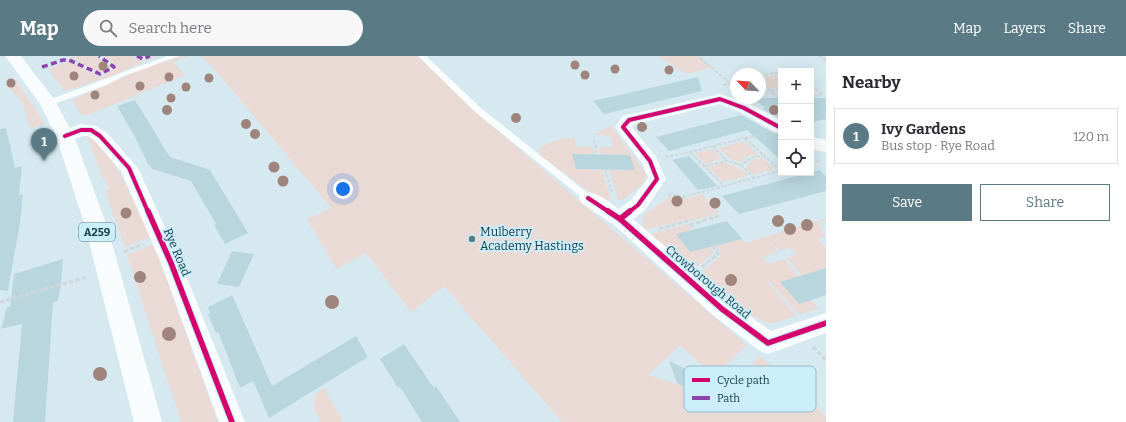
<!DOCTYPE html>
<meta charset="utf-8">
<style>
body{margin:0;font-family:Bitter,serif;background:#f7f7f7;color:#2b2b33}
.controls{position:absolute;right:12px;top:12px;display:grid;overflow:hidden;border-radius:0px;box-shadow:0 4px 16px #0002}
.controls button{width:36px;height:36px;display:grid;place-items:center;padding:0;border:0;border-bottom:1px solid #e1e1e2;background:#fff;color:#2b2b33;font:20px sans-serif}
.compass{position:absolute;left:730px;top:12px;width:36px;height:36px;border-radius:50%;background:#fff;box-shadow:0 4px 16px #0002;rotate:295deg}
.you{position:absolute;left:343px;top:133px;width:14px;height:14px;margin:-10px;border:3px solid #fff;border-radius:50%;background:#1a73e8;box-shadow:0 0 0 6px #1a73e833}
.badge{display:grid;place-items:center;width:26px;height:26px;border-radius:50%;background:#5a7b85;color:#fff;font-size:13px;font-weight:700}
.pin{position:absolute;translate:-50% -33px;filter:drop-shadow(0 1px 2px #0008)}
.pin::after{content:'';position:absolute;top:21px;width:14px;height:12px;background:inherit;clip-path:polygon(0 0,100% 0,50% 100%)}
.list{margin:0;padding:0;list-style:none}
h2{display:flex;justify-content:space-between;align-items:center;height:52px;margin:0;padding:0 16px;font-size:17px}
h2 small{font-size:13px;font-weight:400;color:#7c7c81}
.list li{display:grid;grid-template-columns:26px 1fr auto;gap:12px;align-items:center;box-sizing:border-box;height:56px;margin:0 8px 8px;padding:0 8px;border:1px solid #e1e1e2;border-radius:0px}
.list b{display:block;font-size:15px;white-space:nowrap}
.list p{margin:0;font-size:13px;white-space:nowrap;color:#7c7c81}
.list em{font-size:13px;font-style:normal;color:#7c7c81}
.actions{display:flex;gap:8px;padding:12px 16px}
.actions a{flex:1;padding:9px 0;border:1px solid #5a7b85;border-radius:0px;text-align:center;font-size:14px;color:#5a7b85}
.actions .main{background:#5a7b85;color:#fff}
.icon{flex:none;width:22px;height:22px;fill:none;stroke:currentColor;stroke-width:2;stroke-linecap:round;stroke-linejoin:round}
.map{position:relative;flex:none;width:826px;height:366px;overflow:hidden}
header{display:flex;align-items:center;gap:24px;box-sizing:border-box;height:56px;padding:0 20px;background:#5a7b85;color:#fff}
header strong{font-size:19px}
nav{display:flex;gap:22px;margin-inline-start:auto;font-size:14px}
.search{width:280px;height:36px;background:#f7f7f7;display:flex;align-items:center;gap:10px;box-sizing:border-box;padding:0 14px;border-radius:22px;color:#7c7c81;font-size:15px}
main{display:flex}
aside{flex:1;background:#fff}
.map>svg:first-child{display:block}
.green{fill:#eadad5}
.building{fill:#b9d6df}
.lines{fill:none;stroke-linecap:round;stroke-linejoin:round}
.path-far1{stroke:#d0d7da;stroke-width:2;stroke-dasharray:3.5 1.5;stroke-linecap:butt}
.path{stroke:#d0d7da;stroke-width:3;stroke-dasharray:4.5 2;stroke-linecap:butt}
.lane{fill:#f9fcfd;fill-rule:evenodd}
.street{fill:#f9fcfd;fill-rule:evenodd}
.highway{fill:#f9fcfd;fill-rule:evenodd}
.quiet{stroke:#8e44ad;stroke-width:3.5;stroke-dasharray:6 3.5;stroke-linecap:butt}
.cycleway-far1-casing{stroke:#cceefa;stroke-width:6}
.cycleway-casing{stroke:#cceefa;stroke-width:8}
.cycleway-far1{stroke:#d6006c;stroke-width:4}
.cycleway{stroke:#d6006c;stroke-width:5.5}
.tree{fill:#9e847a}
.poi-dot{fill:#5a7b85;stroke:#cceefa;stroke-width:1.5}
.labels{text-anchor:middle;stroke-width:3.5;stroke-linejoin:round;paint-order:stroke}
.shield{fill:#cceefa;stroke:#4e7480;stroke-width:1}
.shield-label{font-size:11px;font-weight:bold;fill:#18404c}
.poi-label{font-size:12px;fill:#18404c;stroke:#cceefa;text-anchor:start}
.street-label{font-size:12px;fill:#18404c;stroke:#cceefa}
.key{fill:#cceefa;stroke:#96bac6;stroke-width:1}
.key-label{font-size:11px;fill:#18404c}
</style>
<header>
<strong>Map</strong>
<div class="search"><svg class="icon" aria-label="search" viewBox="0 0 24 24"><circle cx="10" cy="10" r="6"/><path d="M15 15l6 6"/></svg>Search here</div>
<nav><a>Map</a><a>Layers</a><a>Share</a></nav>
</header>
<main>
<div class="map">
<svg width="826" height="366" viewBox="0 0 826 366">
<rect width="100%" height="100%" fill="#d6e9f0"/>
<path class="green" d="M 96,0 L 111,11 L 100,17 L 69,1 L 61,1 Z
M 103,0 L 133,0 L 142,6 L 153,0 L 158,0 L 109,21 L 65,35 L 48,13 L 70,5 L 100,21 L 117,11 Z
M 182,0 L 189,0 L 173,6 L 185,19 L 88,59 L 81,58 L 72,44 L 140,13 Z
M 204,0 L 419,0 L 475,55 L 747,289 L 715,320 L 680,290 L 648,319 L 729,344 L 759,299 L 826,360 L 826,366 L 562,366 L 444,230 L 411,256 L 366,197 L 336,213 L 307,163 L 331,152 L 211,9 L 202,1 Z
M 658,0 L 700,0 L 712,12 L 686,18 Z
M 781,18 L 781,30 L 770,33 L 760,25 L 760,23 Z
M 16,24 L 45,68 L 30,72 L 22,45 L 5,28 Z
M 611,70 L 644,114 L 646,119 L 643,127 L 625,143 L 618,144 L 609,114 L 635,114 L 630,99 L 600,98 L 598,91 L 613,91 L 610,80 L 593,79 Z
M 46,76 L 50,80 L 44,89 L 35,93 L 32,80 Z
M 86,77 L 104,91 L 125,127 L 151,181 L 125,191 L 105,135 L 109,133 L 106,123 L 103,123 Z
M 574,81 L 577,91 L 592,90 L 595,98 L 572,98 L 576,113 L 602,114 L 611,144 L 595,140 L 541,100 L 539,95 C 545,85 563,83 574,81 Z
M 744,85 L 758,98 L 746,101 L 742,106 C 731,105 725,99 718,92 Z
M 713,93 L 721,102 L 718,104 L 705,108 L 695,97 Z
M 761,101 L 774,113 L 753,119 L 746,112 L 752,104 Z
M 723,107 C 733,108 741,112 748,120 L 723,126 L 708,111 Z
M 702,138 L 719,157 L 691,165 L 688,163 L 644,174 L 642,168 L 643,160 L 670,140 L 684,143 Z
M 826,162 L 826,164 L 818,167 L 826,180 L 818,183 L 824,190 L 826,190 L 826,212 L 802,220 L 787,202 L 796,199 L 789,192 L 780,195 L 771,186 L 770,187 L 778,196 L 763,201 L 768,207 L 784,203 L 799,221 L 781,227 L 799,248 L 811,244 L 819,252 L 799,259 L 770,226 L 768,227 L 796,259 C 789,262 781,266 773,267 C 756,269 713,230 699,218 L 722,199 L 715,190 L 742,183 L 746,187 Z
M 686,168 L 714,196 L 693,214 L 648,179 Z
M 154,188 L 218,366 L 181,366 L 127,199 Z
M 324,331 L 343,366 L 321,366 C 313,351 308,343 324,331 Z"/>
<path class="building" d="M 698,21 L 702,35 L 604,58 L 593,45 Z
M 752,42 L 781,42 L 781,63 L 762,53 L 765,52 Z
M 811,42 L 826,42 L 826,63 L 811,66 Z
M 135,44 L 170,101 L 210,114 L 248,177 L 225,188 L 214,169 L 216,168 L 191,125 L 152,113 L 149,108 L 148,108 L 134,79 L 117,50 Z
M 741,59 L 774,77 L 781,78 L 781,104 L 747,74 L 669,95 L 656,81 Z
M 6,72 L 15,112 L 22,110 L 19,139 L 23,138 L 20,167 L 8,235 L 0,234 L 0,73 Z
M 572,98 L 630,99 L 635,114 L 576,113 Z
M 689,100 L 708,120 L 717,130 L 698,134 L 672,104 Z
M 820,114 L 826,120 L 826,135 L 739,158 L 722,140 Z
M 727,165 L 742,183 L 690,196 L 676,178 Z
M 232,195 L 254,198 L 239,231 L 217,228 Z
M 63,203 L 61,228 L 58,245 L 53,246 L 45,366 L 13,366 L 22,268 L 1,273 L 7,251 L 10,251 L 14,218 Z
M 826,212 L 826,239 L 799,248 L 780,226 Z
M 232,239 L 272,330 L 356,280 L 368,301 L 269,362 L 253,325 L 240,332 L 221,283 L 218,276 L 216,277 L 208,258 L 210,257 L 208,251 Z
M 404,288 L 434,332 L 436,330 L 460,366 L 422,366 L 400,331 L 398,332 L 380,303 Z
M 669,305 L 692,316 L 701,340 L 677,327 Z"/>
<g class="lines">
<path class="path-far1" d="M 819,0 L 826,4
M 700,2 L 730,27
M 784,15 L 791,15
M 760,20 L 781,16
M 760,27 L 781,44
M 723,29 L 736,26
M 811,30 L 823,38 L 811,41
M 771,35 L 781,33
M 774,50 L 781,48
M 745,82 L 760,79
M 745,82 L 781,115 L 724,130 L 690,96 Z
M 594,84 L 597,98
M 713,90 L 727,105
M 665,101 L 690,96
M 811,107 L 820,105
M 741,109 L 754,122
M 705,110 L 727,105 L 741,109 L 751,102 L 763,99
M 605,114 L 612,136
M 668,138 L 682,141 L 724,130"/>
<path class="path" d="M 690,169 L 721,159
M 659,173 L 687,165 L 694,173
M 124,196 L 143,188
M 702,211 L 718,198 L 713,190
M 0,246 L 87,221
M 813,291 L 826,304"/>
<path class="lane" d="M 168,0 L 179,0 L 124,20 L 107,29 L 51,49 L 45,49 L 44,47 L 45,45 C 87,31 126,14 168,0 Z
M 418,0 L 426,0 L 481,52 L 591,140 L 593,142 L 591,144 L 585,144 L 475,56 Z"/>
<path class="street" d="M 720,38 L 750,48 L 781,65 L 781,77 L 775,76 L 746,59 L 720,48 L 635,68 L 632,71 L 656,101 L 666,123 L 645,154 L 633,163 L 730,246 L 771,275 L 826,257 L 826,277 L 768,298 L 760,295 L 714,260 L 613,168 L 581,147 L 579,142 L 581,137 C 595,133 608,146 619,153 L 631,144 L 648,122 L 642,107 L 615,71 L 623,60 Z
M 81,68 L 97,70 L 106,76 L 138,112 L 181,207 L 245,366 L 219,366 L 161,207 L 121,115 L 94,84 L 88,80 L 83,80 L 65,86 L 59,84 L 57,80 L 59,76 Z
M 811,81 L 826,84 L 826,96 L 811,93 Z"/>
<path class="highway" d="M 5,0 L 21,0 L 54,43 L 74,80 L 108,173 L 162,366 L 134,366 L 86,173 L 56,80 L 40,48 Z"/>
<path class="quiet" d="M 137,0 L 143,3 L 150,0
M 42,11 L 63,4 L 69,4 L 100,18 L 114,11 L 99,0"/>
<defs>
<path id="cycleway-far1" d="M 65,80 L 81,74 L 91,74 L 100,80 L 129,112 L 148,156
M 588,142 L 609,156
M 629,156 L 638,149 L 657,123 L 650,105 L 623,71 L 629,64 L 720,43 L 744,52 L 781,72"/>
<path id="cycleway" d="M 148,155 L 171,207 L 232,366
M 608,155 L 620,163 L 722,253 L 768,287 L 826,267
M 620,163 L 630,155"/>
</defs>
<use href="#cycleway-far1" class="cycleway-far1-casing"/>
<use href="#cycleway" class="cycleway-casing"/>
<use href="#cycleway-far1" class="cycleway-far1"/>
<use href="#cycleway" class="cycleway"/>
</g>
<g class="tree">
<circle cx="575" cy="9" r="4.5"/>
<circle cx="103" cy="10" r="4.5"/>
<circle cx="615" cy="13" r="4.5"/>
<circle cx="669" cy="14" r="4.5"/>
<circle cx="585" cy="19" r="4.5"/>
<circle cx="74" cy="20" r="4.5"/>
<circle cx="169" cy="21" r="4.5"/>
<circle cx="209" cy="22" r="4.5"/>
<circle cx="11" cy="27" r="4.5"/>
<circle cx="140" cy="30" r="4.5"/>
<circle cx="186" cy="31" r="4.5"/>
<circle cx="95" cy="39" r="4.5"/>
<circle cx="171" cy="42" r="4.5"/>
<circle cx="167" cy="54" r="5"/>
<circle cx="774" cy="54" r="5"/>
<circle cx="516" cy="62" r="5"/>
<circle cx="246" cy="68" r="5"/>
<circle cx="642" cy="71" r="5"/>
<circle cx="255" cy="78" r="5"/>
<circle cx="41" cy="82" r="5"/>
<circle cx="274" cy="111" r="5.5"/>
<circle cx="283" cy="125" r="5.5"/>
<circle cx="677" cy="145" r="5.5"/>
<circle cx="715" cy="147" r="5.5"/>
<circle cx="126" cy="157" r="5.5"/>
<circle cx="778" cy="165" r="6"/>
<circle cx="807" cy="169" r="6"/>
<circle cx="790" cy="173" r="6"/>
<circle cx="140" cy="221" r="6"/>
<circle cx="731" cy="224" r="6"/>
<circle cx="332" cy="246" r="7"/>
<circle cx="169" cy="278" r="7"/>
<circle cx="100" cy="318" r="7"/>
</g>
<circle class="poi-dot" cx="472" cy="183" r="4"/>
<g class="labels">
<rect class="shield" x="79" y="167" width="36" height="18" rx="3"/>
<g class="shield-label">
<text x="97" y="180">A259</text>
</g>
<g class="poi-label">
<text x="480" y="180">Mulberry<tspan x="480" dy="14">Academy Hastings</tspan></text>
</g>
<g class="street-label">
<text transform="translate(177 196) rotate(67)" y="4">Rye Road</text>
<text transform="translate(708 226) rotate(40)" y="4">Crowborough Road</text>
</g>
</g>
<rect x="684" y="310" width="132" height="46" rx="6" class="key"/>
<rect x="692" y="322" width="18" height="4" fill="#d6006c"/>
<rect x="692" y="340" width="18" height="4" fill="#8e44ad"/>
<g class="key-label">
<text x="717" y="328">Cycle path</text>
<text x="717" y="346">Path</text>
</g>
</svg>
<div class="controls">
<button>+</button>
<button>−</button>
<button><svg class="icon" aria-label="locate" viewBox="0 0 24 24"><circle cx="12" cy="12" r="6"/><path d="M12 2v4M12 18v4M2 12h4M18 12h4"/></svg></button>
</div>
<svg class="compass" viewBox="-18 -18 36 36"><path d="M0-13l5 13h-10z" fill="#e53935"/><path d="M0 13l5-13h-10z" fill="#7c7c81"/></svg>
<div class="you"></div>
<div class="pin badge" style="left:44px;top:105px">1</div>
</div>
<aside>
<h2>Nearby<small></small></h2>
<ul class="list">
<li><span class="badge">1</span><div><b>Ivy Gardens</b><p>Bus stop · Rye Road</p></div><em>120 m</em></li>
</ul>
<div class="actions"><a class="main">Save</a><a>Share</a></div>
</aside>
</main>
